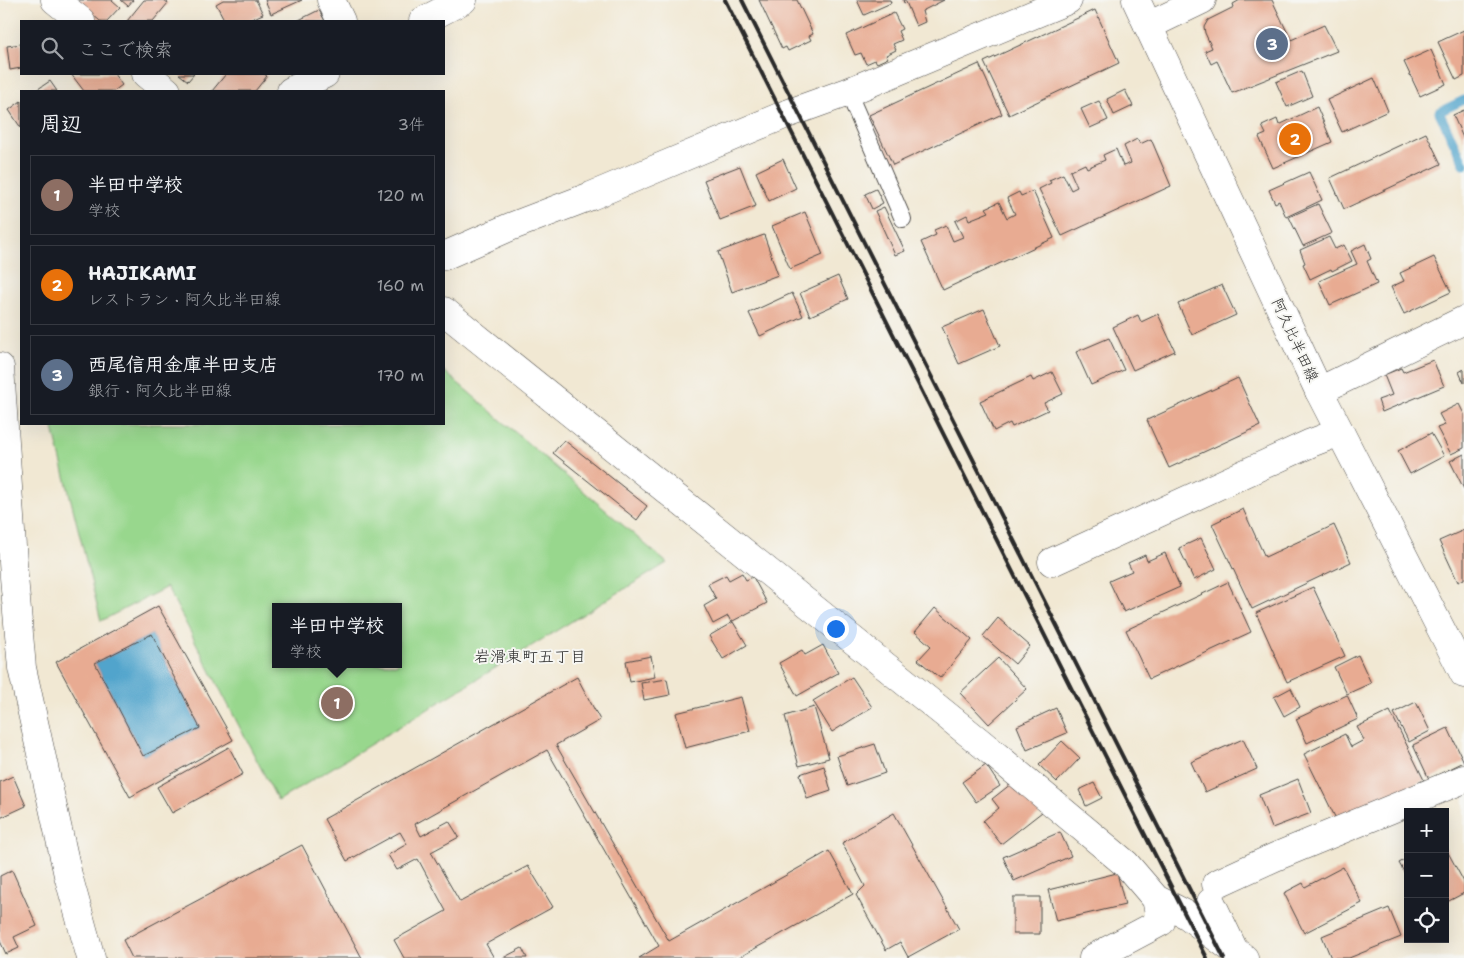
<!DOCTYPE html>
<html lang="ja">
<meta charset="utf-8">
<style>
body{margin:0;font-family:"Shantell Sans","Klee One",sans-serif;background:#242831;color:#f1f3f6}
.controls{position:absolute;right:15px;bottom:15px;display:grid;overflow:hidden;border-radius:0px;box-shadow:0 5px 20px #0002}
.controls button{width:45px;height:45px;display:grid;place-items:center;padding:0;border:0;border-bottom:1px solid #363941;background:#171b24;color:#f1f3f6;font:25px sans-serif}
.you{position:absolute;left:835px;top:628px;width:18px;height:18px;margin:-12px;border:4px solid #fff;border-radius:50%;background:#1a73e8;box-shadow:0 0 0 8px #1a73e833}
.badge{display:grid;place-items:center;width:32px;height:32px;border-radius:50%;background:#d690ce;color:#fff;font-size:16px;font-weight:700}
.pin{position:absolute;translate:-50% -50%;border:2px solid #fff;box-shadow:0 1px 5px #0006}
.popup{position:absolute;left:272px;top:603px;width:130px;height:65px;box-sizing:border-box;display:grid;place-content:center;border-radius:0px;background:#171b24;filter:drop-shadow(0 1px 4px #0005);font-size:16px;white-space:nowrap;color:#9ea1a6}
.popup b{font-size:19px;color:#f1f3f6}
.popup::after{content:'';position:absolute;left:50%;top:100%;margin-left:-10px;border:10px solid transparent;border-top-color:#171b24}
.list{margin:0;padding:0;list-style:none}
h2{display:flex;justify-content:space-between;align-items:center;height:65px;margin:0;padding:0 20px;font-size:21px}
h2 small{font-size:16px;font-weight:400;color:#9ea1a6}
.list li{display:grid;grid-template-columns:32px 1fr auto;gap:15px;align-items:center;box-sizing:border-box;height:80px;margin:0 10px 10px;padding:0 10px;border:1px solid #363941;border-radius:0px}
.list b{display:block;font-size:19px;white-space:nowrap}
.list p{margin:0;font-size:16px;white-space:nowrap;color:#9ea1a6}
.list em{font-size:16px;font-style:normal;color:#9ea1a6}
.icon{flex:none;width:28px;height:28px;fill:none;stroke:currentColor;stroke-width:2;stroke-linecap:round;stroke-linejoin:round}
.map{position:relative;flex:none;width:1464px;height:958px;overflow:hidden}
.search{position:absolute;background:#171b24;box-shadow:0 5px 20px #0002;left:20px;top:20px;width:425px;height:55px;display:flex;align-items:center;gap:12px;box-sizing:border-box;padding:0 18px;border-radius:0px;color:#9ea1a6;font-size:19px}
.panel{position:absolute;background:#171b24;box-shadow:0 5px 20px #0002;left:20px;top:90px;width:425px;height:335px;border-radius:0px}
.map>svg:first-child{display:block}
.green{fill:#98d78d;stroke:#62815c;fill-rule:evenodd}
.water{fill:#51a4cc;stroke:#3e687c}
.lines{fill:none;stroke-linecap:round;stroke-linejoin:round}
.stream{stroke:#51a4cc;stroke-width:9}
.building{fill:#e8ab92;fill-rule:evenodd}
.lane-casing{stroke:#494744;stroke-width:18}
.street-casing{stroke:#494744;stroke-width:29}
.secondary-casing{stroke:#494744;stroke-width:29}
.lane{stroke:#fff;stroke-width:16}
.street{stroke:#fff;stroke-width:28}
.secondary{stroke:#fff;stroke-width:28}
.rail{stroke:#2b2b2b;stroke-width:4}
.labels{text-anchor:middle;stroke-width:4;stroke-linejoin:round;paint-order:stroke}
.street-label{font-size:15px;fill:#2b2b2b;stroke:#f6f6f2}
.neighbourhood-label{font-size:16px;fill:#2b2b2b;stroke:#f6f6f2}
</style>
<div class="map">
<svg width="1464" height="958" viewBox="0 0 1464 958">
<rect width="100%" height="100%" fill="#f6f6f2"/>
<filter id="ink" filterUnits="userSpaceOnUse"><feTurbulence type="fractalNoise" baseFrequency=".02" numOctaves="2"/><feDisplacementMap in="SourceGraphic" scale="10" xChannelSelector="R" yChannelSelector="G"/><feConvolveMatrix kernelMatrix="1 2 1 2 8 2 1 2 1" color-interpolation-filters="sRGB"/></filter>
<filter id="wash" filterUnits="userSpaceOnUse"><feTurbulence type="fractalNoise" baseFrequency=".0096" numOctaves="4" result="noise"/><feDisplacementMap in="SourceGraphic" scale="20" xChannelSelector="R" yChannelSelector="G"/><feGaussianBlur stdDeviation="1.12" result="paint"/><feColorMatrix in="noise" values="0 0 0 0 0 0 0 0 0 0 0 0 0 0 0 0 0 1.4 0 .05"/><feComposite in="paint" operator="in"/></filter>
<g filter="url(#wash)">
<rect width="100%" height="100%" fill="#f1e8d3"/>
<path class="green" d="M 444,371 L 667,563 L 278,801 L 167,587 L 101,621 L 52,424 L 444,424 ZM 276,607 L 398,607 L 398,664 L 276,664 Z"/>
<path class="water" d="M 152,634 L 200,728 L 143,756 L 95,663 Z"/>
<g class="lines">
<path class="stream" d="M 1464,100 L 1439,112 L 1464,164"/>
</g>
<g id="blocks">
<path class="building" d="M 76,0 L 112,0 L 120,7 L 107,21 L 100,21 Z
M 121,0 L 133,0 L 128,6 Z
M 144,0 L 164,0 L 168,3 L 153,21 L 127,21 Z
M 223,0 L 256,0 L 263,14 L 247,21 L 225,21 L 216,4 Z
M 265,0 L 302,0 L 271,14 Z
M 759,0 L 797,0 L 813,34 L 809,36 L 811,40 L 788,51 L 786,47 L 782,49 Z
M 857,0 L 890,0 L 891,3 L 864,15 Z
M 903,0 L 944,0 L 922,11 L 925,22 L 916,26 L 906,2 L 904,3 Z
M 1240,0 L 1272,0 L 1291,40 L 1324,25 L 1337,51 L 1232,93 L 1217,61 L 1211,64 L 1205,51 L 1212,48 L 1205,33 L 1204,27 L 1208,20 L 1234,7 L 1233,4 Z
M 319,10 L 325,21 L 297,21 Z
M 1095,10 L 1119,63 L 1009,115 L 984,62 Z
M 894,13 L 902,29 L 898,31 L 902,40 L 893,44 L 896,50 L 886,55 L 888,58 L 877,63 L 875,60 L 866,64 L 861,53 L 855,55 L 846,35 Z
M 1464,30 L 1464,76 L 1456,80 L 1438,42 Z
M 21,44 L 21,68 L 10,70 L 7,46 Z
M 1431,50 L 1446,84 L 1420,96 L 1404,62 Z
M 979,64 L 1002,114 L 893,165 L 869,115 Z
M 1302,71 L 1312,96 L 1287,107 L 1276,82 Z
M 71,74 L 114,74 L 122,85 L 114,91 L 84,91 Z
M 179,74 L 194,74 L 188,81 Z
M 226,74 L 264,74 L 267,76 L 255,91 L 212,91 Z
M 1374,78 L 1388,111 L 1342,132 L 1327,100 Z
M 50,81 L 57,91 L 35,91 Z
M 1125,90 L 1133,106 L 1114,115 L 1107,99 Z
M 21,101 L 21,128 L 9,110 Z
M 1099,101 L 1108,120 L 1090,128 L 1081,109 Z
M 1317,107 L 1332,142 L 1273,168 L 1259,137 L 1266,134 L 1262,126 L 1277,119 L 1279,125 Z
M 1464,110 L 1464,140 L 1453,115 Z
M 1426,133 L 1441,164 L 1344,209 L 1330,178 Z
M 1137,139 L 1140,144 L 1151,139 L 1171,186 L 1062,236 L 1039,189 L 1051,183 L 1049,180 L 1063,174 L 1071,190 L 1077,187 L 1070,171 L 1085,164 L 1087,168 L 1105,160 L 1103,155 L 1116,149 L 1123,166 L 1131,163 L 1124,146 Z
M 783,159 L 796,188 L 769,201 L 756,172 Z
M 740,166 L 756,206 L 720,220 L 704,180 Z
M 1309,172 L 1322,200 L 1286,217 L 1279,201 L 1275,203 L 1269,190 Z
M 876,189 L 883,203 L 872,209 L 865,194 Z
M 1033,191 L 1054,238 L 943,290 L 921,242 L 936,235 L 934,230 L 946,225 L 953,241 L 963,237 L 955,221 L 967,215 L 969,220 L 989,212 L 986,208 L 999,202 L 1007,218 L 1015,214 L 1007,198 L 1019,192 L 1021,196 Z
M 1318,204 L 1332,233 L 1303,246 L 1289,217 Z
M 884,207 L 905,251 L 895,255 L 875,211 Z
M 805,212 L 823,255 L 790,269 L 772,226 Z
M 764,235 L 778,275 L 732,292 L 718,252 Z
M 1329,237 L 1335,249 L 1344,245 L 1352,261 L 1332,271 L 1331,269 L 1310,279 L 1303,264 L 1305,263 L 1300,250 Z
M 1365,244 L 1371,259 L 1367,261 L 1377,284 L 1330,305 L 1319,281 L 1357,264 L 1351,251 Z
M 1434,257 L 1451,292 L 1404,314 L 1391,287 L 1404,281 L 1400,273 Z
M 838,276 L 848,299 L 810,316 L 800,293 Z
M 1222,285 L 1236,315 L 1192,335 L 1178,304 Z
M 792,293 L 803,316 L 760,336 L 749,313 Z
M 984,309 L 1000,346 L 959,364 L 942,327 Z
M 1158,314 L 1175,351 L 1133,370 L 1113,327 L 1138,315 L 1141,322 Z
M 1109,338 L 1124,370 L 1091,385 L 1076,352 Z
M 1433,360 L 1444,386 L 1382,412 L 1378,400 L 1392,395 L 1384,375 L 1401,368 L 1403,372 Z
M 1464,369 L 1464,383 L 1459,372 Z
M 1052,372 L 1063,394 L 1044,403 L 1048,410 L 1012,427 L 1010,423 L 994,431 L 980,401 L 1031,377 L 1033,381 Z
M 1238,378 L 1260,426 L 1169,468 L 1147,420 Z
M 1459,404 L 1464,414 L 1464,448 L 1451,454 L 1437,428 L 1445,425 L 1439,414 Z
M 1431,433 L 1444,456 L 1410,474 L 1398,451 Z
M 564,440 L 647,506 L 637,520 L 553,453 Z
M 1464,454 L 1464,489 L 1450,461 Z
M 1243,509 L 1265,557 L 1334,525 L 1351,562 L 1252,609 L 1212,524 Z
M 1464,530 L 1464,579 L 1458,582 L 1439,541 Z
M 1201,538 L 1216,569 L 1194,580 L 1179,548 Z
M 1165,553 L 1180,587 L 1124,612 L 1109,581 L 1132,571 L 1128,563 L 1145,555 L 1147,561 Z
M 742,573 L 746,580 L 753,577 L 767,603 L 731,622 L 728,616 L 713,624 L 704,606 L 716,599 L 708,584 L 726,575 L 729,580 Z
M 1228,582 L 1251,632 L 1149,679 L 1126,630 Z
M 1313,587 L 1345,656 L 1287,682 L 1256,613 Z
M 158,606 L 233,740 L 130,797 L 56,662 ZM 152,634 L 200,728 L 143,756 L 95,663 Z
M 935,608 L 972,640 L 940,678 L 918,660 L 931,646 L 915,632 Z
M 998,618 L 1030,646 L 1015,664 L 983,636 Z
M 733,622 L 747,645 L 723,659 L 709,636 Z
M 823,645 L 838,673 L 797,696 L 779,663 L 802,650 L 805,655 Z
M 1358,655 L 1371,683 L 1347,694 L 1334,667 Z
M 651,656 L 655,677 L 630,682 L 626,661 Z
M 998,658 L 1027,689 L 989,724 L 960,693 Z
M 577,677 L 600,720 L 556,745 L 669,941 L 829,851 L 853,894 L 738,958 L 639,958 L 659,946 L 547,750 L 415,824 L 421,836 L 449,821 L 459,837 L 431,852 L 460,902 L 528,866 L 553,907 L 486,944 L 494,958 L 404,958 L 394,940 L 446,911 L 418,859 L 397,870 L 388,855 L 407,844 L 400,832 L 347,861 L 324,819 Z
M 852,677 L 872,707 L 832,732 L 813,701 Z
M 667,679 L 670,695 L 644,700 L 641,683 Z
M 1291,688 L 1300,707 L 1284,716 L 1274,697 Z
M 1347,695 L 1358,719 L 1307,743 L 1296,719 Z
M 741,697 L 750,731 L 685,748 L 676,713 Z
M 1416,702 L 1430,731 L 1409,742 L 1394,713 Z
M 814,707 L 829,758 L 799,766 L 785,716 Z
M 1056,708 L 1067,733 L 1027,750 L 1017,726 Z
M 1390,711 L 1424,780 L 1338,823 L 1304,754 L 1345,734 L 1351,747 L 1364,740 L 1357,727 Z
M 1448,728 L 1464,762 L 1429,779 L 1413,745 Z
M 1243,739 L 1257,769 L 1205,792 L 1191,762 Z
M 1062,741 L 1080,758 L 1057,782 L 1039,765 Z
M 875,744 L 885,773 L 847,786 L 837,756 Z
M 229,747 L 243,774 L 172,813 L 157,787 Z
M 986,765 L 1000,786 L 976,802 L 962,782 Z
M 824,766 L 831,791 L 807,799 L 800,774 Z
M 13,776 L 26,806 L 0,818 L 0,782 Z
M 1298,779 L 1311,813 L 1272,828 L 1259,795 Z
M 1016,780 L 1042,812 L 1001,844 L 983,821 L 999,808 L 992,799 Z
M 1094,783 L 1102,798 L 1086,806 L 1079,790 Z
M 894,813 L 959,929 L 908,957 L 900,942 L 886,950 L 856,895 L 865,886 L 842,843 Z
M 1060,832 L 1071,856 L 1014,881 L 1003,857 Z
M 302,845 L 362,958 L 132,958 L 123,940 Z
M 1445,847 L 1464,882 L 1464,893 L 1445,903 Z
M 1408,858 L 1408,879 L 1399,863 Z
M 1343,867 L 1362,903 L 1304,933 L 1284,893 L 1303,883 L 1305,887 Z
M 12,870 L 37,926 L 14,937 L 19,948 L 6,954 L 0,941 L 0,876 Z
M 1117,873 L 1125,905 L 1056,921 L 1048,890 Z
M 1013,897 L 1040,897 L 1040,934 L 1013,934 Z
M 1389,908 L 1401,937 L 1349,958 L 1331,958 L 1322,936 Z
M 522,948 L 527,958 L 503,958 Z"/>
</g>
</g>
<g filter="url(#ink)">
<use href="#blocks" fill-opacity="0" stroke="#494744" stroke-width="1"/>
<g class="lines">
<defs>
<path id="lane" d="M 848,92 L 903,219"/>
<path id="street" d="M 55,0 L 81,21
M 331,0 L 341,21
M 423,21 L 463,0
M 1148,26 L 1202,0
M 146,74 L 167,91
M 291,91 L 325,74
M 444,256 L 510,227 L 591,196 L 784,115 L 848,92 L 1068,0
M 444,311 L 981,743 L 1126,864 L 1156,899 L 1187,915 L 1244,958
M 0,367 L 14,577 L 22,668 L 68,875 L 91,958
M 1319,391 L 1464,320
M 1052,562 L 1311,443 L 1340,432
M 1216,884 L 1275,857 L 1464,779
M 1211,902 L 1232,946
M 1093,958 L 1161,922 L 1156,899"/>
<path id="secondary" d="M 1136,0 L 1319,391 L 1464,674"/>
</defs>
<use href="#lane" class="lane-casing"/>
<use href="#street" class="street-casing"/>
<use href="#secondary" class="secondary-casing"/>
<use href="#lane" class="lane"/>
<use href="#street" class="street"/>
<use href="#secondary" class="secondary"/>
<path class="rail" d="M 725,0 L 1207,958
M 742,0 L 1224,958"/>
</g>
</g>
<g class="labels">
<g class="street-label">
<text transform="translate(1295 340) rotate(65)" y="5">阿久比半田線</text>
</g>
<g class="neighbourhood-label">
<text x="530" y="662">岩滑東町五丁目</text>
</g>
</g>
</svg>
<div class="controls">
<button>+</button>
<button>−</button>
<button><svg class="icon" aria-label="locate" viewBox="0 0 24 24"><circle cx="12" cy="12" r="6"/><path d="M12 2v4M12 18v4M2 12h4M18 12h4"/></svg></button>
</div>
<div class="you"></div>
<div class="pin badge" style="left:337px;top:703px;background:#8d6e63">1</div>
<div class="popup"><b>半田中学校</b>学校</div>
<div class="pin badge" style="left:1295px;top:139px;background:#e8710a">2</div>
<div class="pin badge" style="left:1272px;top:44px;background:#5c6f8a">3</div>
<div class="search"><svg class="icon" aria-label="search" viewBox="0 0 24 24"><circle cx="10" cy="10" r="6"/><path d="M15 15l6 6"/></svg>ここで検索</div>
<section class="panel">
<h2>周辺<small>3件</small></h2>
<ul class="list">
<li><span class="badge" style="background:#8d6e63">1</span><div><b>半田中学校</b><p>学校</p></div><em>120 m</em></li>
<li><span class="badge" style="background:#e8710a">2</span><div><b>HAJIKAMI</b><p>レストラン · 阿久比半田線</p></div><em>160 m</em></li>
<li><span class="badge" style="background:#5c6f8a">3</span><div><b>西尾信用金庫半田支店</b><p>銀行 · 阿久比半田線</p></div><em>170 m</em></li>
</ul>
</section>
</div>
